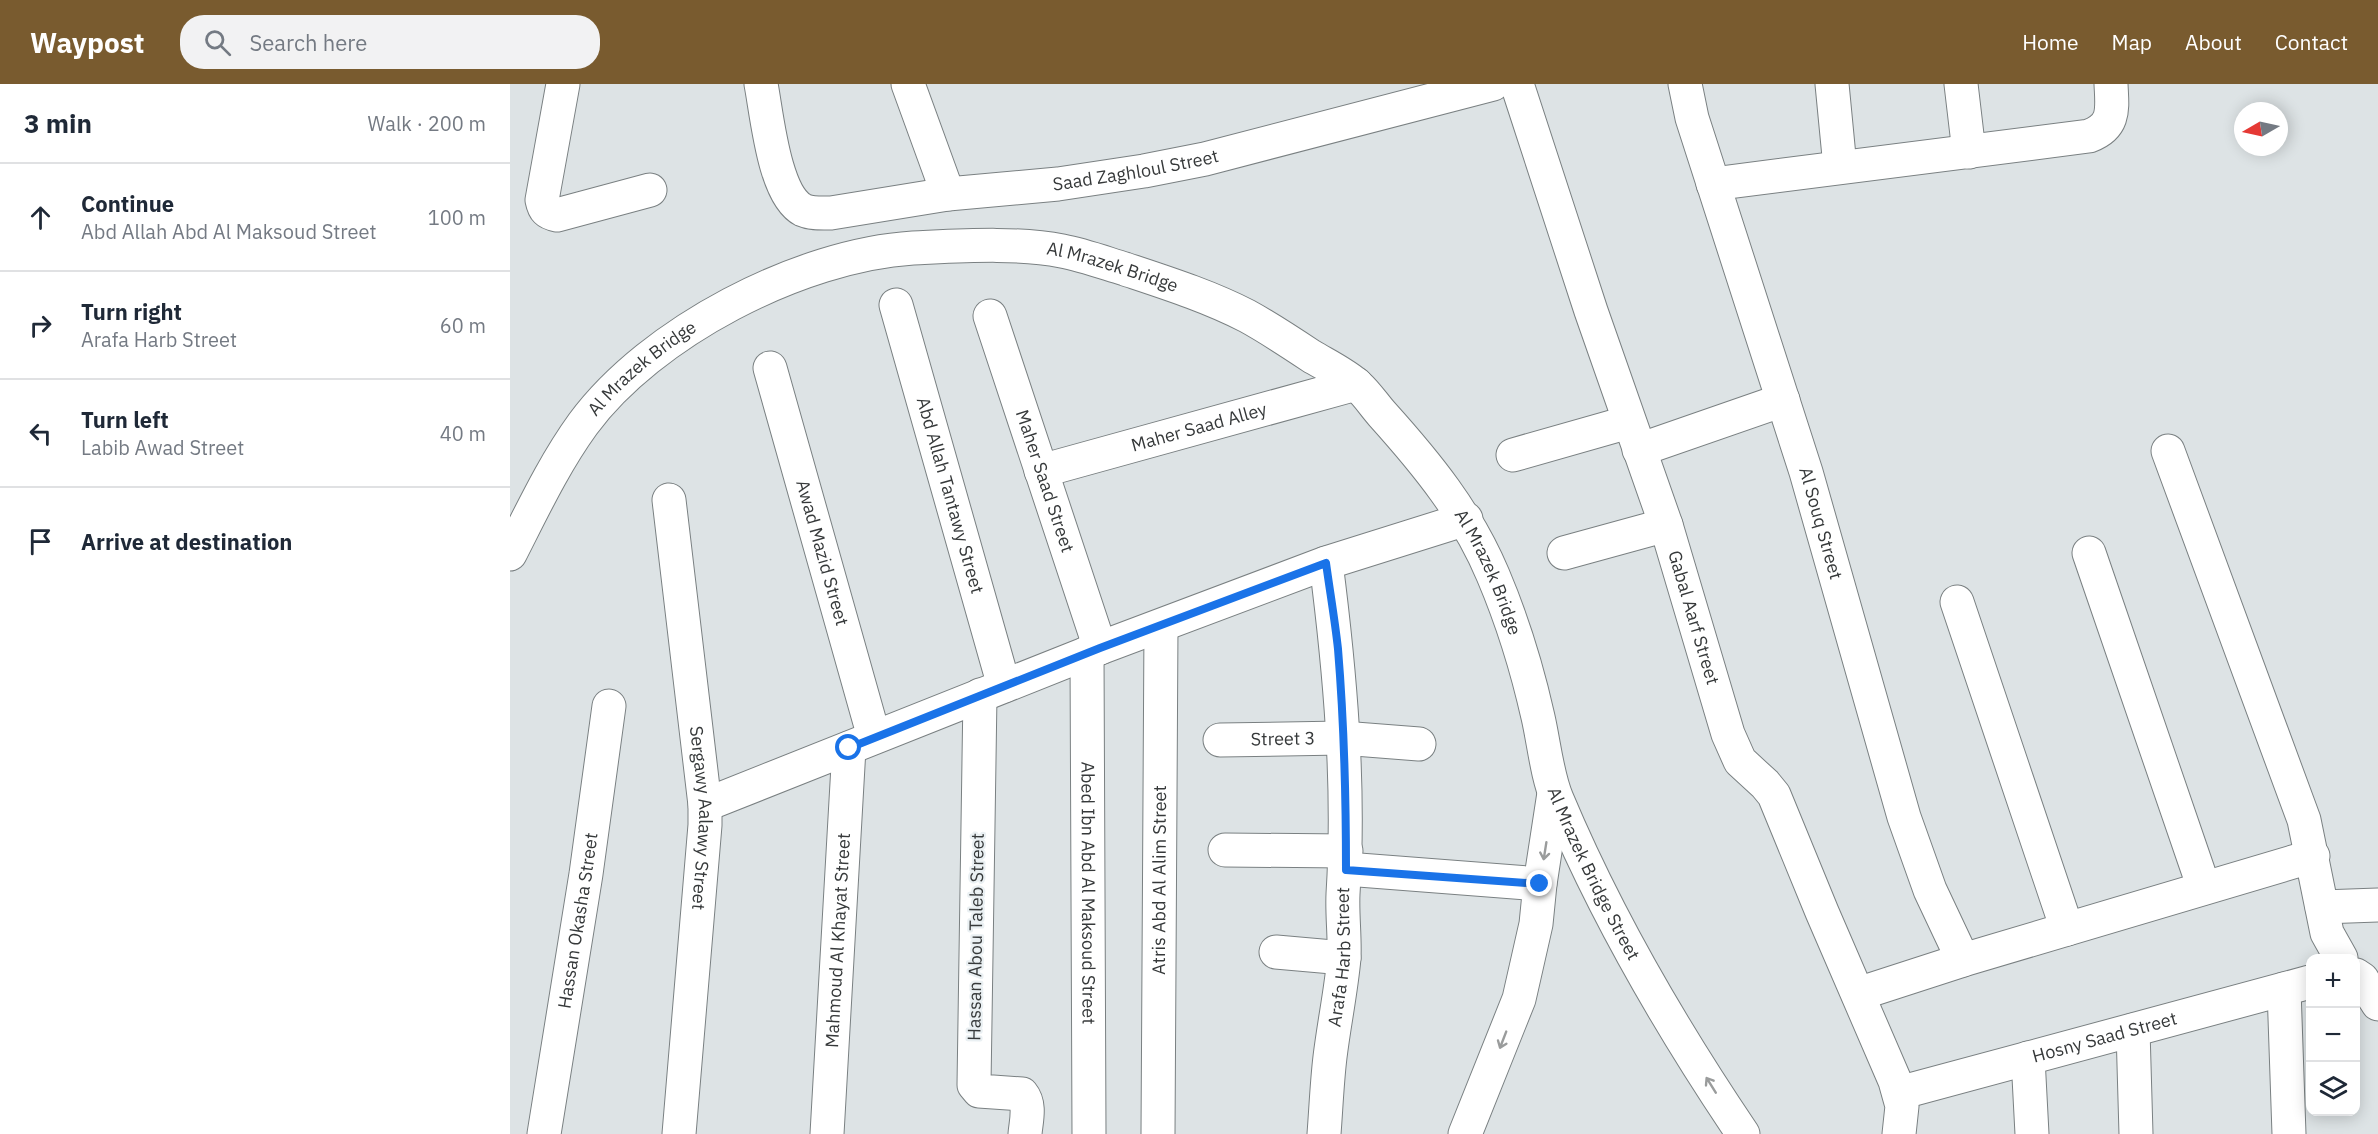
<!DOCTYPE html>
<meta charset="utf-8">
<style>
body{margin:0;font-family:"IBM Plex Sans",sans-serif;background:#f2f2f3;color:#1f2937}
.controls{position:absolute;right:18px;bottom:18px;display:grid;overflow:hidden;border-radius:12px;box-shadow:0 3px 15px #0003}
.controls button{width:54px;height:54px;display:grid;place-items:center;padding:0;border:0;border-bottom:2px solid #e0e1e3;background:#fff;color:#1f2937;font:30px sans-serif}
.compass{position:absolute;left:1724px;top:18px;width:54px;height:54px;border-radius:50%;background:#fff;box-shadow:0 3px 15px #0003;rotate:261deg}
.stop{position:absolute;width:18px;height:18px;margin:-14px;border:4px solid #1a73e8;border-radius:50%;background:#fff}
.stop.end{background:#1a73e8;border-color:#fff;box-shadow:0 2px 6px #0008}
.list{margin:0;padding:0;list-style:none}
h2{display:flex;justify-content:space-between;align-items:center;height:78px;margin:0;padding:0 24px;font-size:26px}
h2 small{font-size:20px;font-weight:400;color:#747a83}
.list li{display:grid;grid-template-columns:39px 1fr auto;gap:18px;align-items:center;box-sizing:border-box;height:108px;padding:0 24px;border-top:2px solid #e0e1e3}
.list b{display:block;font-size:22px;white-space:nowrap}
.list p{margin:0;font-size:20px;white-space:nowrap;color:#747a83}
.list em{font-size:20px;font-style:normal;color:#747a83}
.icon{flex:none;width:33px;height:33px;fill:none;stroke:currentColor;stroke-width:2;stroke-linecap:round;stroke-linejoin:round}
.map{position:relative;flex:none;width:1868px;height:1050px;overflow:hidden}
header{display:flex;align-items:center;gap:36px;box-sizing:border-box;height:84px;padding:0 30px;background:#795b2f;color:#fff}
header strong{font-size:28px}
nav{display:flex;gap:33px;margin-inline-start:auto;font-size:21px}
.search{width:420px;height:54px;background:#f2f2f3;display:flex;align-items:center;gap:15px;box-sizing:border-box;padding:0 21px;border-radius:24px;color:#747a83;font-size:22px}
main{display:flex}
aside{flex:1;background:#fff}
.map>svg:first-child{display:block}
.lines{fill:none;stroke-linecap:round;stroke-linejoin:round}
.minor-casing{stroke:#7a8082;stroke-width:35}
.tertiary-casing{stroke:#7a8082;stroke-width:35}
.minor{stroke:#fff;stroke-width:33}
.tertiary{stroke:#fff;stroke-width:33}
.oneway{stroke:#9a9c9c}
.route{stroke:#1a73e8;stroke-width:8}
.labels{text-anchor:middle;stroke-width:4.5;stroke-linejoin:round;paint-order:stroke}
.street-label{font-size:18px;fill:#36393a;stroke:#eaf0f3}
</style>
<header>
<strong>Waypost</strong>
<div class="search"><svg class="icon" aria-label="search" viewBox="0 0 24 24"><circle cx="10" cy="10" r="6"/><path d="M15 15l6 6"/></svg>Search here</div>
<nav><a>Home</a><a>Map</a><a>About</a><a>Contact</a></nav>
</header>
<main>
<aside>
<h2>3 min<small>Walk · 200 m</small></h2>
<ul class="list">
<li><svg class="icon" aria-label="ahead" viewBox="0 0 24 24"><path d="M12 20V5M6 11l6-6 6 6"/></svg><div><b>Continue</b><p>Abd Allah Abd Al Maksoud Street</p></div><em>100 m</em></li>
<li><svg class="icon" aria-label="right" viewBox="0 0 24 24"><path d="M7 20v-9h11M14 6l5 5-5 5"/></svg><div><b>Turn right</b><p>Arafa Harb Street</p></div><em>60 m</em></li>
<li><svg class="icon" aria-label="left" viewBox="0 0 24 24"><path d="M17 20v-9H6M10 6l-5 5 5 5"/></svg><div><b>Turn left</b><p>Labib Awad Street</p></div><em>40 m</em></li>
<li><svg class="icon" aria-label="arrive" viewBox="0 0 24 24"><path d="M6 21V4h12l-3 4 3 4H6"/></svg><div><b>Arrive at destination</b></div></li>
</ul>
</aside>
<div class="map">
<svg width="1868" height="1050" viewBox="0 0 1868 1050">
<rect width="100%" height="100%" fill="#dde3e5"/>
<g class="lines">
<defs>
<g id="minor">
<path d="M 53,0 L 32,116 C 34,126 37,129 47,131 L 140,106"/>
<path id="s1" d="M 251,0 C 257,31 264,111 293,126 C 302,130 312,129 321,129 L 438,110 L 548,100 L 634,87 L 695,75 L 983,0"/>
<path d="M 398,0 L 438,110"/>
<path id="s2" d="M 1007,0 L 1081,227 L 1156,441 L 1218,650 L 1230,677 L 1255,700 L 1264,711 L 1312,828 L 1385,997 L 1392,1022 L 1389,1050"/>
<path id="s3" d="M 1175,0 L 1182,34 L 1296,388 L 1394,733 L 1420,806 L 1453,876"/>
<path d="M 1322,0 L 1330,83"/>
<path d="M 1451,0 L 1459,68"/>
<path d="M 1203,100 L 1579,52 C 1606,42 1602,24 1601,0"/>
<path id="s4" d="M 386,221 L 494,602"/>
<path id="s5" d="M 480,232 L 590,564"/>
<path id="s6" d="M 260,284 L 364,653"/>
<path d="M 1129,366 L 1273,316"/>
<path d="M 1658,367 L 1794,736 L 1817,849 L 1831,874"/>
<path d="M 1003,371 L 1119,338"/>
<path id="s7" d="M 531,387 L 846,300"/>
<path id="s8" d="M 159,416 L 195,721 L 195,741 L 169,1050"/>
<path d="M 1054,469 L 1156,441"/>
<path d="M 1579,469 L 1694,804"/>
<path d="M 1447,518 L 1557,845"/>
<path id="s9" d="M 577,569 L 579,1050"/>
<path d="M 470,611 L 464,1001 L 469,1007 L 512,1010 C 521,1021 516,1037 515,1050"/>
<path id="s10" d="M 710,656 L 832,654 L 909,660"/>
<path d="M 195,721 L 590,564 L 816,479 L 956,435"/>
<path d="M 715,766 L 836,767"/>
<path d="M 836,785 L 1030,800"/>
<path d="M 1812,823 L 1868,821"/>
<path d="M 766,868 L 834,874"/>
<path d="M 1846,891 L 1852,895 L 1868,920"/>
<path d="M 1774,905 L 1779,1050"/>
<path d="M 1348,910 L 1453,876 L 1803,772"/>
<path d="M 1623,946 L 1626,1050"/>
<path d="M 1518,974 L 1522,1050"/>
<path id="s11" d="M 1389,1009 L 1800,898"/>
<path id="s12" d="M 34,1050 L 76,790 L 99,622"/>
<path id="s13" d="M 317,1050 L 339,664"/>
<path id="s14" d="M 648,1050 L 651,542"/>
<path id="s15" d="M 814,1050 C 816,1024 817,998 820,973 C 824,940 831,907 834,874 C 835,853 832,831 833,810 C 840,700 830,588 816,479"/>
</g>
<g id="tertiary">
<path id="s16" d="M 0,470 C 23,425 44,380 73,340 C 141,248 290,171 403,164 C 450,162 507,158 552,167 C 573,171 595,179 615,185 C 657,199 698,212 737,232 C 759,244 780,258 801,272 C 816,281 835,290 848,302 C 857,310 864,321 872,330 C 917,380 957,429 983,491 C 1003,538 1017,584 1028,633 C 1034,659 1037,692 1047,715 C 1096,832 1162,945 1233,1050"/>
<path d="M 955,1050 L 1009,915 L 1026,840 L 1030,800 L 1044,709"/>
</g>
</defs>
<use href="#minor" class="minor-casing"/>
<use href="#tertiary" class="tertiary-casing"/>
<use href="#minor" class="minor"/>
<use href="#tertiary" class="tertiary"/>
</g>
<defs><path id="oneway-shaft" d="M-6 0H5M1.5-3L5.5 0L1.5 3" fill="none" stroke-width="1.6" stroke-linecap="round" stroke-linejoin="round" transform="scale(1.5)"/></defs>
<g class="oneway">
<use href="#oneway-shaft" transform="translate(1035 767) rotate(99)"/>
<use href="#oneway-shaft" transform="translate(993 956) rotate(111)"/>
<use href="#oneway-shaft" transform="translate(1201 1001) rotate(-122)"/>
</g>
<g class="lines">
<path class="route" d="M 339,664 L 590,564 L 816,479 C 820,508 825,537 828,565 C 834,638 836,712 836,786 L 1030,800"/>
</g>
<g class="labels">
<g class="street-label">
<text dy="6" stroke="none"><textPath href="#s1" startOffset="472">Saad Zaghloul Street</textPath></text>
<text dy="6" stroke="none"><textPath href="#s16" startOffset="735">Al Mrazek Bridge</textPath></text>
<text dy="6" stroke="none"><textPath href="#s16" startOffset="231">Al Mrazek Bridge</textPath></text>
<text dy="6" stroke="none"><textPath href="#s7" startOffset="164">Maher Saad Alley</textPath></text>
<text dy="6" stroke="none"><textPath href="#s5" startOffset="174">Maher Saad Street</textPath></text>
<text dy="6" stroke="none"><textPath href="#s4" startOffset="198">Abd Allah Tantawy Street</textPath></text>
<text dy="6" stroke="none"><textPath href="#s3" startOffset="460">Al Souq Street</textPath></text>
<text dy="6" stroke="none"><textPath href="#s6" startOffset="192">Awad Mazid Street</textPath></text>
<text dy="6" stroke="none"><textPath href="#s16" startOffset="1239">Al Mrazek Bridge</textPath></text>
<text dy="6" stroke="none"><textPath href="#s2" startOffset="562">Gabal Aarf Street</textPath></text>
<text dy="6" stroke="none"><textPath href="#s10" startOffset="63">Street 3</textPath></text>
<text dy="6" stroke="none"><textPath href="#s8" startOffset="320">Sergawy Aalawy Street</textPath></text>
<text dy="6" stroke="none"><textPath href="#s14" startOffset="254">Atris Abd Al Alim Street</textPath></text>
<text dy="6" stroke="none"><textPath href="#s16" startOffset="1560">Al Mrazek Bridge Street</textPath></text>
<text dy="6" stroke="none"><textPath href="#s9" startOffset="240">Abed Ibn Abd Al Maksoud Street</textPath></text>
<text dy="6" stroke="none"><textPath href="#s12" startOffset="216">Hassan Okasha Street</textPath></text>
<text transform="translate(466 853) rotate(-89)" y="6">Hassan Abou Taleb Street</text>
<text dy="6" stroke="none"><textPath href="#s13" startOffset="194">Mahmoud Al Khayat Street</textPath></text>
<text dy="6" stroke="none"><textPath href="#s15" startOffset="178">Arafa Harb Street</textPath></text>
<text dy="6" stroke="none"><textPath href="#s11" startOffset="213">Hosny Saad Street</textPath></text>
</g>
</g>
</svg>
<div class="controls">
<button>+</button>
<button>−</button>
<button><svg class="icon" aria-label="layers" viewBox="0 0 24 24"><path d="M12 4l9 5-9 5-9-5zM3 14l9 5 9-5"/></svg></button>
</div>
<svg class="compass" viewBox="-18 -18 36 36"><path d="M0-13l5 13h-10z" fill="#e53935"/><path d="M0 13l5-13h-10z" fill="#747a83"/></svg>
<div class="stop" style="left:339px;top:664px"></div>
<div class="stop end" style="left:1030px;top:800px"></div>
</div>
</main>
